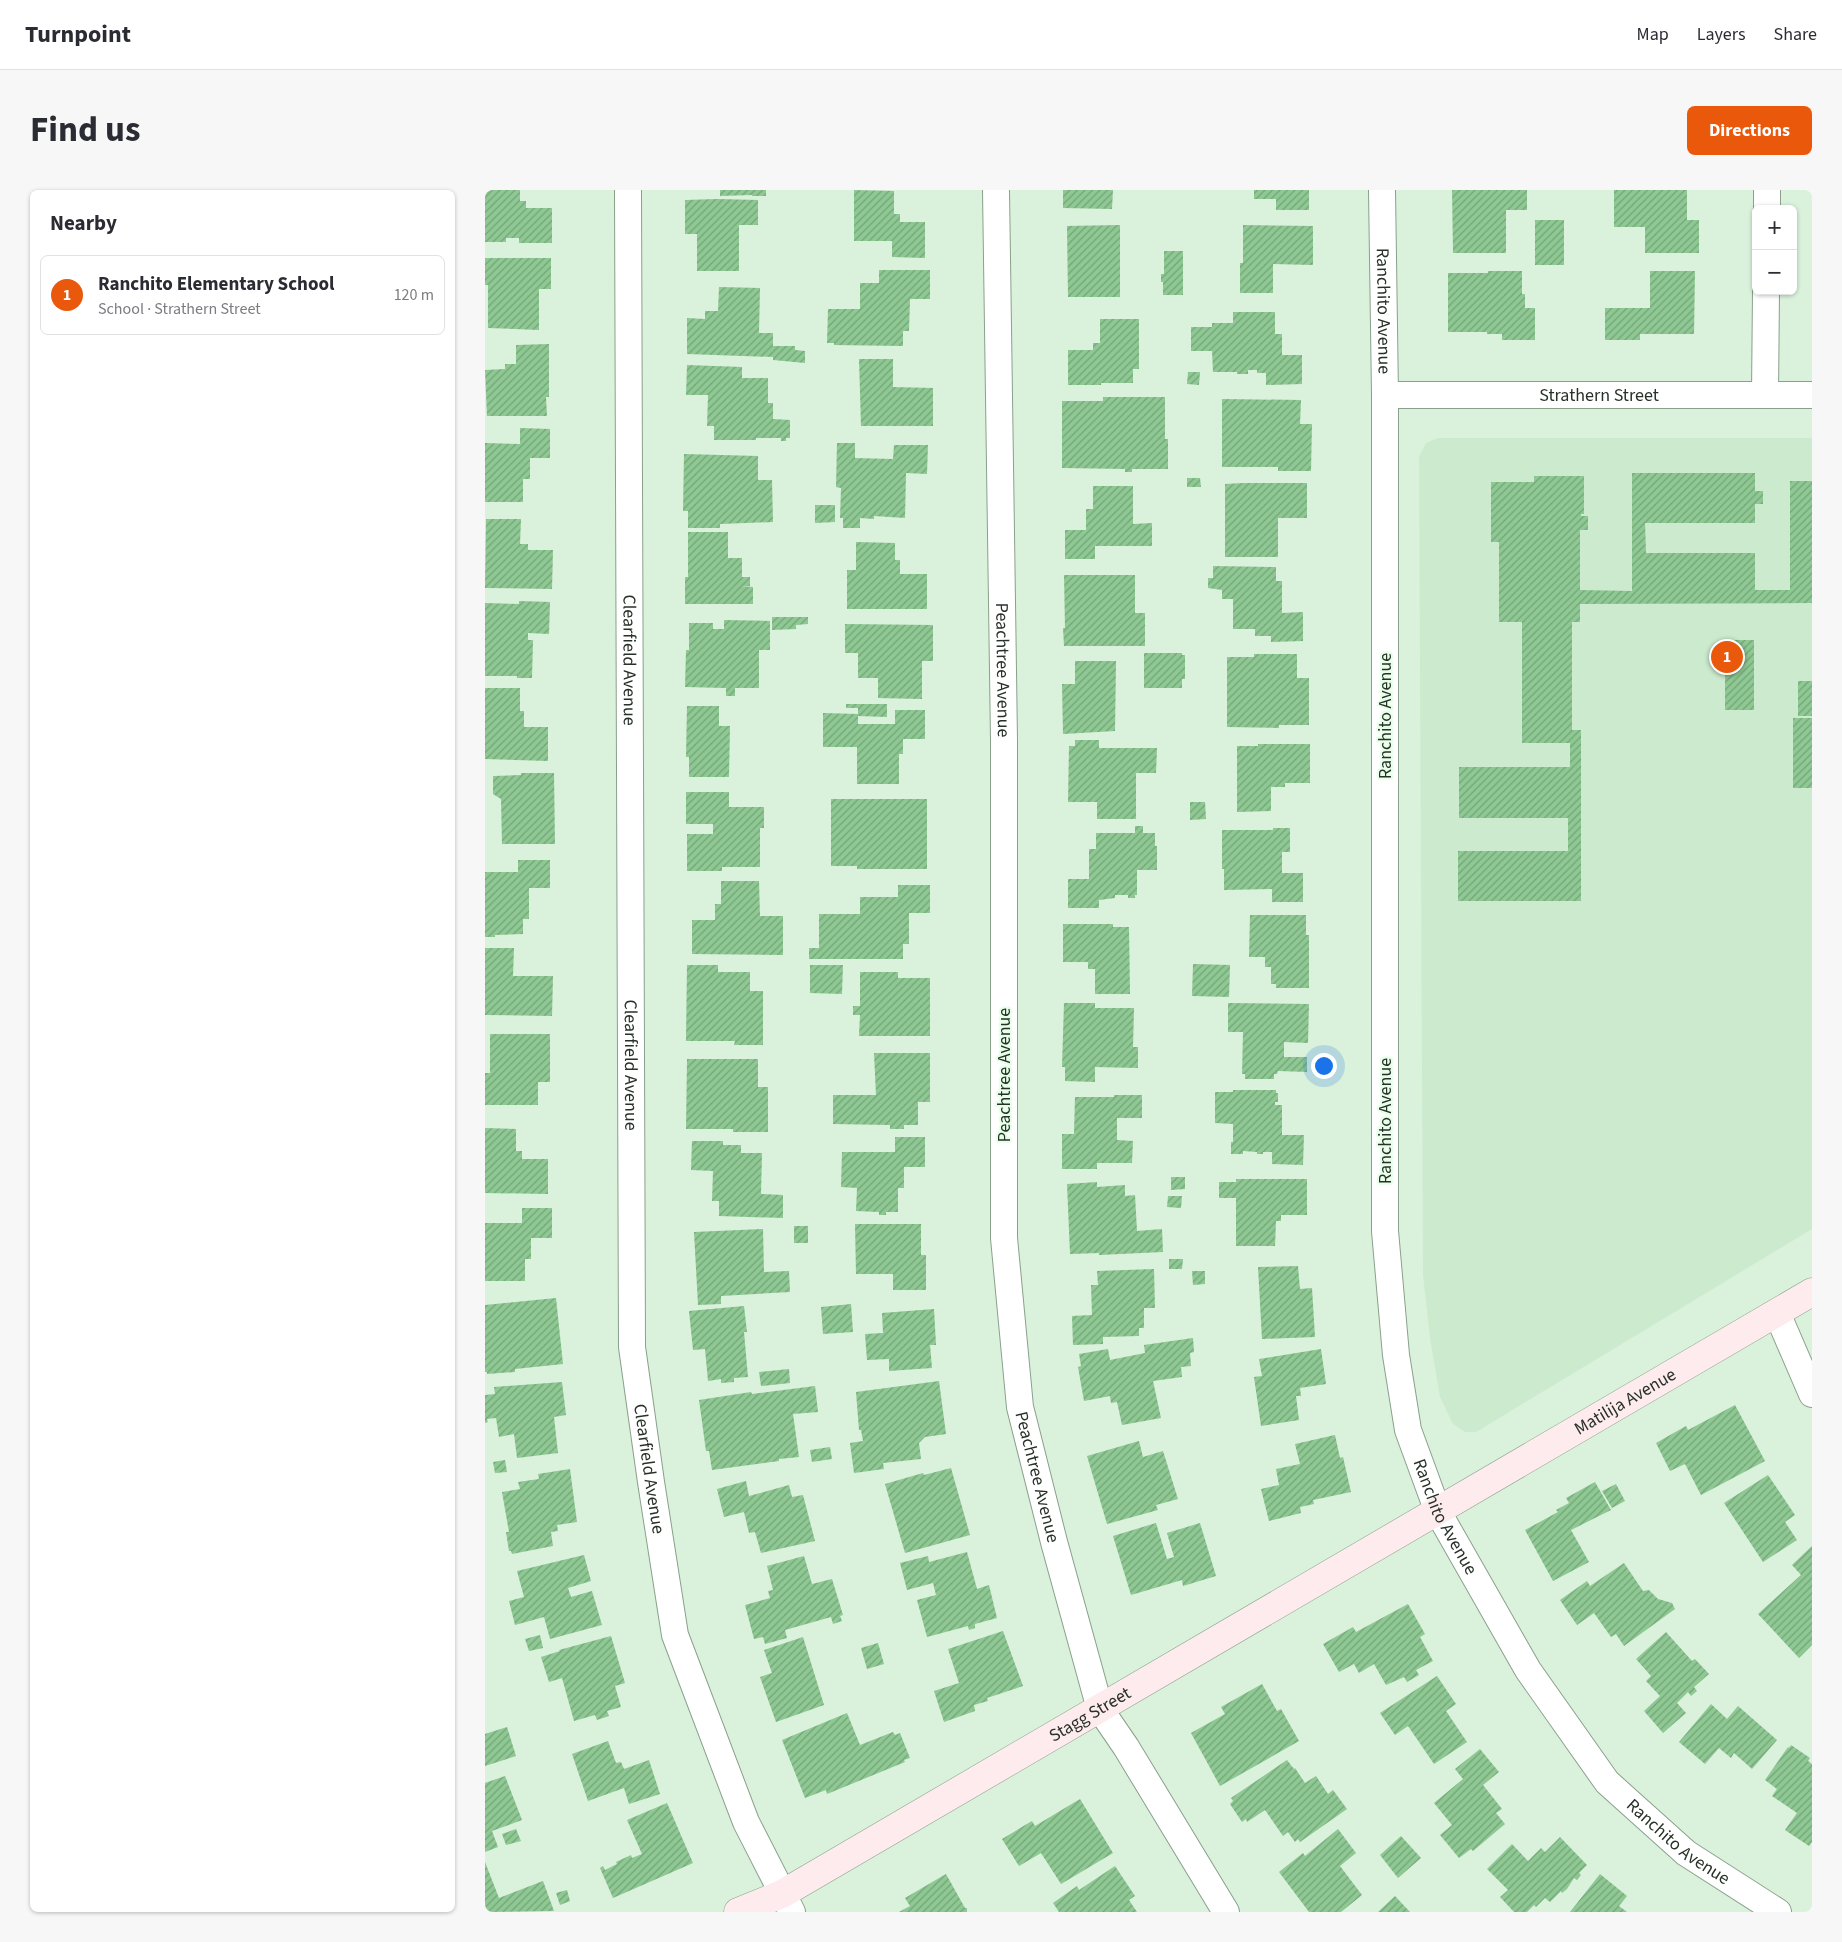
<!DOCTYPE html>
<meta charset="utf-8">
<style>
body{margin:0;font-family:"Source Sans 3",sans-serif;background:#f7f7f7;color:#2b2b33}
.controls{position:absolute;right:15px;top:15px;display:grid;overflow:hidden;border-radius:8px;box-shadow:0 1px 4px #0004}
.controls button{width:45px;height:45px;display:grid;place-items:center;padding:0;border:0;border-bottom:1px solid #e1e1e2;background:#fff;color:#2b2b33;font:25px sans-serif}
.you{position:absolute;left:838px;top:875px;width:18px;height:18px;margin:-12px;border:4px solid #fff;border-radius:50%;background:#1a73e8;box-shadow:0 0 0 8px #1a73e833}
.badge{display:grid;place-items:center;width:32px;height:32px;border-radius:50%;background:#ea580c;color:#fff;font-size:16px;font-weight:700}
.pin{position:absolute;translate:-50% -50%;border:2px solid #fff;box-shadow:0 1px 5px #0006}
.list{margin:0;padding:0;list-style:none}
h2{display:flex;justify-content:space-between;align-items:center;height:65px;margin:0;padding:0 20px;font-size:21px}
h2 small{font-size:16px;font-weight:400;color:#7c7c81}
.list li{display:grid;grid-template-columns:32px 1fr auto;gap:15px;align-items:center;box-sizing:border-box;height:80px;margin:0 10px 10px;padding:0 10px;border:1px solid #e1e1e2;border-radius:8px}
.list b{display:block;font-size:19px;white-space:nowrap}
.list p{margin:0;font-size:16px;white-space:nowrap;color:#7c7c81}
.list em{font-size:16px;font-style:normal;color:#7c7c81}
.map{position:relative;flex:none;width:1327px;height:1722px;overflow:hidden;border-radius:8px}
header{display:flex;align-items:center;gap:30px;box-sizing:border-box;height:70px;padding:0 25px;background:#fff;border-bottom:1px solid #e1e1e2}
header strong{font-size:24px}
nav{display:flex;gap:28px;margin-inline-start:auto;font-size:18px}
.intro{display:flex;align-items:center;justify-content:space-between;box-sizing:border-box;height:120px;padding:0 30px}
h1{margin:0;font-size:35px}
.button{padding:12px 22px;border-radius:8px;background:#ea580c;color:#fff;font-size:18px;font-weight:700}
main{display:flex;gap:30px;padding:0 30px}
aside{flex:1;background:#fff;border-radius:8px;box-shadow:0 1px 4px #0004}
.map>svg:first-child{display:block}
.built{fill:#cceace}
.building{fill:url(#building-hatch)}
.lines{fill:none;stroke-linecap:round;stroke-linejoin:round}
.street-casing{stroke:#8aa08c;stroke-width:28}
.secondary-casing{stroke:#8aa08c;stroke-width:29}
.street{stroke:#fff;stroke-width:26}
.secondary{stroke:#feebed;stroke-width:28}
.labels{text-anchor:middle;stroke-width:4.5;stroke-linejoin:round;paint-order:stroke}
.street-label{font-size:18px;fill:#283129;stroke:#e7ffe8}
</style>
<header>
<strong>Turnpoint</strong>
<nav><a>Map</a><a>Layers</a><a>Share</a></nav>
</header>
<div class="intro"><h1>Find us</h1><a class="button">Directions</a></div>
<main>
<aside>
<h2>Nearby<small></small></h2>
<ul class="list">
<li><span class="badge">1</span><div><b>Ranchito Elementary School</b><p>School · Strathern Street</p></div><em>120 m</em></li>
</ul>
</aside>
<div class="map">
<svg width="1327" height="1722" viewBox="0 0 1327 1722">
<defs>
<pattern id="building-hatch" width="6" height="6" patternUnits="userSpaceOnUse" patternTransform="scale(1.25)"><rect width="6" height="6" fill="#8ec893"/><path d="M-1 1l2-2M0 6l6-6M5 7l2-2" fill="none" stroke="#74a378"/></pattern>
</defs>
<rect width="100%" height="100%" fill="#daf1db"/>
<path class="built" d="M 953,248 L 1327,248 L 1327,1039 L 991,1242 L 980,1242 L 968,1234 L 955,1207 L 945,1148 L 938,1085 L 934,267 L 941,253 Z"/>
<path class="building" d="M 0,0 L 35,0 L 35,11 L 41,11 L 41,18 L 67,18 L 67,53 L 34,53 L 34,48 L 21,48 L 21,52 L 0,52 Z
M 235,0 L 281,0 L 281,6 L 267,6 L 267,5 L 235,6 Z
M 369,0 L 409,1 L 409,24 L 415,24 L 415,32 L 440,32 L 440,68 L 407,67 L 407,51 L 369,51 Z
M 578,0 L 628,0 L 627,19 L 578,18 Z
M 769,0 L 824,0 L 824,20 L 791,20 L 791,9 L 769,9 Z
M 967,0 L 1042,0 L 1042,20 L 1021,20 L 1021,63 L 968,63 Z
M 1129,0 L 1202,0 L 1202,30 L 1214,30 L 1214,63 L 1160,63 L 1160,37 L 1129,37 Z
M 232,9 L 273,10 L 273,35 L 254,35 L 254,81 L 212,81 L 212,44 L 200,44 L 200,10 Z
M 1050,30 L 1079,30 L 1079,75 L 1050,75 Z
M 635,35 L 635,107 L 583,107 L 582,36 Z
M 758,35 L 828,36 L 828,75 L 788,74 L 788,103 L 755,103 L 755,73 L 758,73 Z
M 679,61 L 698,61 L 698,105 L 678,105 L 678,92 L 676,92 L 676,84 L 679,84 Z
M 0,68 L 66,68 L 66,99 L 54,99 L 54,140 L 3,138 L 3,95 L 0,95 Z
M 394,80 L 445,80 L 445,109 L 425,109 L 424,141 L 418,141 L 418,156 L 349,155 L 349,153 L 342,153 L 343,119 L 375,119 L 375,93 L 394,93 Z
M 1003,81 L 1037,81 L 1037,104 L 1040,104 L 1040,118 L 1050,118 L 1050,150 L 1017,150 L 1017,144 L 1002,144 L 1002,142 L 963,142 L 963,83 L 1003,83 Z
M 1165,81 L 1210,81 L 1209,144 L 1155,144 L 1155,150 L 1120,150 L 1120,118 L 1165,118 Z
M 234,97 L 275,98 L 274,143 L 288,143 L 288,156 L 310,156 L 310,160 L 320,161 L 320,173 L 288,170 L 288,167 L 202,164 L 202,128 L 220,129 L 220,121 L 233,121 Z
M 748,122 L 790,122 L 790,144 L 797,144 L 797,165 L 817,165 L 817,194 L 781,195 L 781,183 L 772,183 L 772,180 L 763,180 L 763,184 L 752,184 L 752,182 L 728,182 L 727,161 L 706,161 L 706,137 L 727,137 L 727,133 L 748,133 Z
M 615,129 L 654,129 L 654,179 L 648,179 L 648,193 L 616,193 L 616,195 L 583,195 L 583,160 L 608,160 L 608,153 L 615,153 Z
M 64,154 L 64,207 L 61,207 L 62,226 L 2,226 L 0,180 L 20,179 L 20,174 L 31,174 L 31,155 Z
M 374,169 L 408,169 L 408,197 L 448,198 L 448,236 L 376,236 Z
M 202,175 L 257,177 L 257,188 L 283,188 L 283,213 L 288,213 L 288,229 L 305,230 L 305,248 L 301,248 L 301,251 L 296,251 L 296,248 L 271,248 L 271,250 L 229,250 L 229,236 L 222,236 L 223,205 L 201,205 Z
M 703,182 L 715,182 L 714,195 L 702,194 Z
M 618,207 L 680,207 L 680,249 L 683,249 L 683,279 L 647,279 L 647,282 L 640,282 L 640,279 L 577,278 L 577,211 L 618,211 Z
M 737,209 L 816,210 L 815,234 L 827,234 L 826,281 L 793,281 L 793,277 L 737,277 Z
M 35,238 L 65,239 L 65,268 L 45,268 L 45,289 L 38,289 L 38,312 L 0,312 L 0,253 L 35,254 Z
M 352,253 L 370,253 L 370,268 L 408,269 L 409,255 L 443,255 L 442,284 L 421,283 L 420,328 L 389,326 L 389,329 L 375,328 L 375,338 L 358,338 L 358,328 L 355,328 L 356,298 L 351,297 Z
M 199,264 L 273,266 L 273,290 L 287,290 L 288,332 L 235,334 L 235,338 L 203,338 L 203,321 L 198,321 Z
M 1147,283 L 1270,283 L 1270,301 L 1278,301 L 1278,314 L 1270,314 L 1270,333 L 1160,333 L 1161,363 L 1270,363 L 1270,400 L 1305,400 L 1305,291 L 1327,291 L 1327,413 L 1095,414 L 1095,432 L 1087,432 L 1087,540 L 1096,540 L 1096,711 L 973,711 L 973,661 L 1083,661 L 1083,628 L 974,628 L 974,577 L 1085,577 L 1085,553 L 1037,553 L 1037,432 L 1014,432 L 1014,352 L 1006,352 L 1006,292 L 1049,292 L 1049,286 L 1099,286 L 1099,324 L 1096,324 L 1096,326 L 1103,326 L 1103,340 L 1095,340 L 1095,400 L 1147,401 Z
M 702,288 L 715,288 L 716,297 L 702,297 Z
M 758,293 L 822,293 L 822,328 L 793,328 L 793,367 L 740,367 L 740,294 Z
M 608,296 L 648,296 L 648,334 L 667,333 L 667,356 L 610,356 L 610,369 L 580,369 L 580,340 L 601,340 L 601,319 L 608,319 Z
M 330,315 L 350,315 L 350,332 L 330,333 Z
M 1,329 L 36,329 L 35,354 L 43,354 L 43,360 L 68,360 L 67,399 L 0,398 Z
M 203,342 L 243,342 L 243,368 L 257,368 L 257,387 L 265,387 L 265,396 L 256,396 L 268,397 L 268,414 L 200,414 L 200,387 L 203,387 Z
M 371,352 L 410,353 L 410,370 L 415,370 L 415,384 L 442,384 L 442,419 L 362,419 L 362,380 L 371,380 Z
M 728,376 L 791,377 L 791,391 L 797,391 L 797,423 L 818,422 L 818,451 L 786,452 L 786,446 L 770,446 L 770,439 L 748,439 L 748,409 L 737,409 L 737,400 L 723,398 L 723,388 L 728,388 Z
M 579,385 L 650,385 L 650,423 L 660,423 L 660,456 L 579,456 L 578,438 L 580,438 Z
M 34,411 L 65,412 L 64,444 L 43,443 L 43,450 L 48,450 L 47,488 L 32,488 L 32,486 L 0,486 L 0,413 L 34,414 Z
M 287,427 L 323,427 L 323,434 L 311,435 L 311,439 L 287,440 Z
M 239,430 L 285,431 L 285,460 L 274,460 L 274,498 L 250,498 L 250,506 L 241,506 L 241,498 L 200,497 L 201,460 L 204,460 L 204,433 L 228,433 L 228,439 L 239,439 Z
M 360,434 L 448,435 L 448,471 L 437,471 L 437,509 L 393,508 L 393,488 L 373,488 L 373,463 L 360,463 Z
M 1240,450 L 1269,450 L 1269,520 L 1240,520 Z
M 659,463 L 697,463 L 697,465 L 700,465 L 700,489 L 697,489 L 697,498 L 659,498 Z
M 769,464 L 812,464 L 812,488 L 824,488 L 824,535 L 794,535 L 794,538 L 742,537 L 742,467 L 769,467 Z
M 590,471 L 631,471 L 630,541 L 578,544 L 577,494 L 590,494 Z
M 1313,491 L 1327,491 L 1327,526 L 1313,526 Z
M 0,498 L 35,498 L 35,521 L 39,521 L 39,537 L 63,537 L 63,571 L 0,569 Z
M 361,514 L 402,514 L 402,527 L 373,526 L 373,534 L 410,534 L 410,520 L 440,520 L 440,549 L 418,549 L 418,564 L 414,564 L 414,594 L 372,594 L 372,557 L 338,557 L 338,523 L 373,524 L 373,518 L 361,518 Z
M 202,516 L 234,516 L 234,536 L 245,536 L 244,587 L 204,587 L 204,567 L 201,567 Z
M 1308,528 L 1327,528 L 1327,598 L 1308,598 Z
M 590,550 L 614,550 L 614,558 L 672,558 L 671,583 L 651,583 L 651,629 L 612,629 L 612,612 L 583,612 L 584,556 L 590,556 Z
M 773,554 L 825,554 L 825,593 L 800,593 L 800,597 L 786,597 L 786,621 L 752,622 L 752,556 L 773,556 Z
M 36,583 L 69,583 L 70,654 L 17,654 L 16,609 L 8,604 L 8,586 L 36,585 Z
M 201,602 L 244,602 L 244,617 L 279,617 L 279,638 L 275,638 L 275,677 L 237,677 L 237,681 L 202,681 L 202,644 L 228,644 L 228,634 L 201,634 Z
M 346,609 L 442,609 L 442,679 L 372,679 L 372,676 L 346,676 Z
M 705,612 L 720,612 L 721,629 L 705,630 Z
M 650,636 L 658,636 L 658,643 L 670,643 L 670,656 L 672,656 L 672,680 L 652,680 L 652,705 L 650,705 L 650,708 L 643,708 L 643,705 L 630,705 L 630,708 L 614,710 L 614,718 L 583,718 L 583,689 L 604,689 L 604,659 L 611,659 L 611,643 L 650,643 Z
M 788,638 L 805,638 L 805,662 L 797,662 L 797,683 L 818,683 L 818,712 L 787,712 L 787,699 L 739,700 L 739,679 L 737,679 L 737,640 L 788,640 Z
M 33,670 L 65,670 L 65,698 L 44,698 L 44,729 L 38,729 L 38,744 L 10,745 L 10,747 L 0,747 L 0,682 L 33,682 Z
M 236,691 L 274,691 L 275,726 L 298,726 L 298,765 L 207,764 L 207,730 L 230,730 L 230,714 L 236,714 Z
M 413,695 L 445,695 L 445,723 L 424,723 L 424,754 L 418,754 L 418,769 L 324,769 L 324,758 L 334,758 L 334,724 L 375,724 L 375,707 L 413,707 Z
M 765,725 L 821,725 L 821,745 L 824,745 L 824,798 L 791,798 L 791,794 L 786,794 L 786,777 L 780,777 L 780,767 L 764,767 Z
M 578,734 L 628,734 L 628,737 L 644,737 L 645,804 L 610,804 L 610,779 L 603,779 L 603,772 L 578,772 Z
M 0,758 L 29,758 L 28,786 L 68,786 L 67,826 L 0,825 Z
M 708,774 L 745,775 L 744,807 L 707,806 Z
M 202,775 L 233,775 L 233,782 L 265,782 L 265,801 L 278,801 L 278,855 L 249,855 L 250,851 L 201,851 Z
M 325,775 L 358,775 L 357,804 L 325,803 Z
M 375,782 L 413,782 L 413,788 L 445,788 L 445,846 L 374,846 L 375,825 L 368,825 L 368,816 L 375,816 Z
M 579,813 L 610,813 L 610,818 L 649,818 L 648,857 L 653,857 L 653,878 L 610,877 L 610,892 L 580,891 L 580,877 L 577,877 Z
M 743,813 L 824,814 L 823,853 L 799,852 L 799,867 L 822,867 L 822,882 L 793,881 L 792,884 L 789,884 L 789,889 L 760,889 L 760,884 L 757,884 L 758,842 L 743,842 Z
M 5,844 L 65,844 L 65,892 L 53,892 L 53,915 L 0,915 L 0,883 L 5,883 Z
M 389,863 L 445,863 L 445,912 L 433,912 L 433,935 L 419,935 L 419,939 L 405,939 L 405,935 L 348,934 L 348,905 L 391,905 Z
M 202,869 L 273,869 L 273,897 L 283,897 L 283,942 L 248,942 L 248,939 L 201,939 Z
M 748,900 L 791,900 L 791,903 L 793,903 L 793,912 L 790,912 L 790,915 L 797,915 L 797,945 L 819,945 L 818,975 L 787,974 L 787,962 L 778,962 L 778,964 L 772,964 L 772,962 L 758,961 L 758,964 L 746,964 L 746,952 L 748,952 L 748,934 L 730,933 L 730,902 L 748,902 Z
M 629,905 L 657,905 L 657,928 L 632,928 L 632,950 L 648,951 L 647,973 L 612,973 L 612,979 L 577,979 L 577,944 L 589,944 L 590,907 L 629,907 Z
M 0,938 L 31,939 L 31,961 L 37,961 L 37,969 L 63,969 L 63,1004 L 0,1003 Z
M 410,947 L 440,947 L 440,977 L 419,977 L 419,998 L 413,998 L 413,1022 L 401,1022 L 401,1025 L 394,1025 L 394,1022 L 371,1021 L 372,998 L 356,997 L 357,962 L 410,962 Z
M 207,951 L 238,951 L 238,955 L 256,955 L 256,963 L 277,963 L 276,1004 L 298,1005 L 298,1028 L 234,1026 L 234,1011 L 227,1011 L 228,981 L 206,980 Z
M 686,987 L 700,987 L 700,999 L 686,1000 Z
M 751,989 L 822,989 L 822,1025 L 796,1025 L 796,1031 L 791,1031 L 790,1056 L 751,1056 L 751,1008 L 734,1008 L 734,992 L 751,992 Z
M 612,992 L 612,997 L 640,995 L 640,1006 L 650,1005 L 652,1041 L 677,1039 L 678,1062 L 614,1065 L 614,1063 L 585,1064 L 582,994 Z
M 683,1006 L 697,1006 L 696,1018 L 682,1017 Z
M 37,1018 L 67,1018 L 67,1048 L 46,1048 L 46,1069 L 40,1069 L 40,1091 L 0,1091 L 0,1033 L 37,1033 Z
M 370,1034 L 436,1034 L 436,1065 L 441,1065 L 441,1100 L 408,1100 L 408,1084 L 371,1084 Z
M 309,1036 L 323,1036 L 323,1053 L 309,1053 Z
M 278,1039 L 279,1082 L 304,1081 L 305,1102 L 236,1106 L 236,1114 L 213,1115 L 209,1042 Z
M 684,1069 L 698,1069 L 697,1079 L 684,1079 Z
M 813,1076 L 815,1099 L 827,1098 L 830,1147 L 777,1149 L 773,1077 Z
M 669,1079 L 670,1118 L 659,1118 L 659,1138 L 654,1138 L 654,1146 L 618,1147 L 618,1154 L 588,1155 L 587,1126 L 607,1125 L 606,1095 L 613,1095 L 612,1081 Z
M 707,1081 L 720,1081 L 720,1094 L 708,1095 Z
M 71,1108 L 78,1174 L 30,1179 L 30,1182 L 2,1184 L 2,1182 L 0,1182 L 0,1115 Z
M 366,1114 L 368,1142 L 338,1144 L 336,1117 Z
M 259,1116 L 262,1142 L 259,1142 L 263,1187 L 249,1188 L 249,1192 L 236,1193 L 236,1189 L 223,1191 L 220,1159 L 208,1160 L 204,1121 Z
M 449,1119 L 451,1155 L 445,1155 L 447,1178 L 404,1181 L 404,1169 L 382,1170 L 380,1144 L 398,1143 L 397,1123 Z
M 708,1148 L 709,1162 L 705,1163 L 706,1176 L 696,1177 L 697,1187 L 668,1191 L 676,1228 L 637,1235 L 632,1212 L 626,1213 L 625,1206 L 599,1211 L 593,1177 L 596,1176 L 594,1164 L 623,1159 L 625,1170 L 660,1163 L 659,1155 Z
M 836,1159 L 841,1194 L 815,1198 L 816,1206 L 811,1206 L 814,1230 L 776,1236 L 769,1187 L 777,1186 L 774,1169 Z
M 304,1179 L 305,1193 L 276,1196 L 274,1182 Z
M 454,1191 L 461,1244 L 440,1247 L 434,1253 L 436,1269 L 398,1273 L 399,1279 L 369,1283 L 365,1253 L 378,1251 L 376,1240 L 374,1240 L 371,1202 Z
M 77,1192 L 81,1225 L 69,1227 L 73,1263 L 32,1268 L 29,1244 L 14,1247 L 11,1228 L 2,1229 L 3,1232 L 0,1233 L 0,1205 L 10,1204 L 9,1197 Z
M 330,1196 L 333,1222 L 308,1224 L 314,1267 L 294,1269 L 294,1271 L 227,1280 L 224,1261 L 221,1261 L 214,1210 L 266,1202 L 267,1204 Z
M 1250,1215 L 1280,1271 L 1216,1305 L 1200,1274 L 1185,1281 L 1171,1253 L 1201,1236 L 1203,1240 Z
M 850,1245 L 855,1268 L 858,1267 L 866,1302 L 828,1310 L 829,1314 L 815,1317 L 816,1323 L 784,1331 L 776,1299 L 794,1295 L 791,1279 L 815,1274 L 810,1254 Z
M 654,1251 L 658,1267 L 678,1261 L 693,1309 L 671,1315 L 673,1320 L 622,1334 L 602,1266 Z
M 345,1257 L 347,1269 L 327,1272 L 325,1260 Z
M 20,1270 L 22,1282 L 10,1283 L 8,1272 Z
M 466,1278 L 485,1345 L 420,1363 L 400,1294 L 438,1283 L 439,1285 Z
M 85,1279 L 92,1332 L 72,1335 L 73,1341 L 66,1342 L 68,1356 L 27,1364 L 26,1361 L 24,1361 L 21,1342 L 24,1342 L 17,1302 L 35,1299 L 33,1292 L 54,1289 L 53,1284 Z
M 1283,1285 L 1310,1325 L 1300,1332 L 1312,1350 L 1278,1372 L 1239,1313 Z
M 261,1291 L 264,1306 L 304,1295 L 307,1307 L 318,1305 L 330,1351 L 276,1363 L 270,1342 L 264,1343 L 259,1322 L 239,1327 L 232,1299 Z
M 1110,1292 L 1126,1320 L 1086,1340 L 1104,1372 L 1068,1391 L 1040,1340 L 1073,1322 L 1071,1320 L 1084,1313 L 1081,1308 Z
M 1131,1294 L 1140,1311 L 1127,1318 L 1117,1301 Z
M 671,1333 L 682,1369 L 689,1367 L 682,1343 L 715,1333 L 731,1386 L 698,1396 L 697,1390 L 646,1405 L 628,1346 Z
M 1327,1356 L 1327,1455 L 1314,1468 L 1273,1424 L 1316,1385 L 1307,1375 Z
M 482,1362 L 492,1399 L 504,1395 L 512,1428 L 490,1434 L 490,1438 L 484,1440 L 483,1436 L 442,1447 L 432,1410 L 451,1405 L 448,1393 L 422,1400 L 415,1373 L 443,1366 L 444,1372 Z
M 99,1365 L 106,1391 L 83,1398 L 86,1407 L 107,1401 L 117,1435 L 65,1449 L 59,1427 L 30,1435 L 24,1411 L 39,1407 L 32,1381 Z
M 319,1366 L 327,1394 L 347,1389 L 358,1425 L 355,1426 L 357,1431 L 348,1434 L 346,1427 L 300,1440 L 302,1448 L 280,1454 L 278,1447 L 269,1449 L 260,1415 L 285,1408 L 283,1401 L 288,1400 L 282,1376 Z
M 1139,1373 L 1158,1401 L 1164,1400 L 1173,1409 L 1187,1413 L 1190,1419 L 1139,1456 L 1131,1444 L 1126,1447 L 1109,1423 L 1092,1435 L 1075,1410 L 1102,1391 L 1105,1396 Z
M 923,1414 L 940,1444 L 935,1447 L 948,1471 L 931,1480 L 934,1485 L 922,1492 L 919,1487 L 901,1495 L 889,1474 L 874,1483 L 869,1474 L 854,1482 L 838,1454 L 868,1437 L 871,1442 Z
M 518,1441 L 538,1496 L 502,1508 L 503,1511 L 489,1515 L 490,1521 L 459,1532 L 449,1501 L 474,1493 L 463,1459 Z
M 1181,1442 L 1207,1471 L 1210,1469 L 1224,1484 L 1209,1497 L 1212,1501 L 1206,1506 L 1203,1502 L 1192,1513 L 1201,1523 L 1178,1543 L 1159,1521 L 1175,1506 L 1161,1491 L 1166,1486 L 1151,1469 Z
M 55,1445 L 58,1458 L 44,1461 L 40,1449 Z
M 126,1446 L 140,1493 L 130,1496 L 136,1517 L 122,1521 L 124,1526 L 112,1530 L 110,1525 L 89,1531 L 77,1488 L 64,1492 L 56,1467 L 75,1461 L 74,1460 Z
M 318,1447 L 339,1515 L 291,1532 L 275,1487 L 287,1483 L 279,1460 Z
M 393,1453 L 399,1474 L 382,1479 L 376,1458 Z
M 952,1486 L 971,1514 L 961,1521 L 982,1552 L 949,1574 L 923,1536 L 910,1545 L 895,1523 Z
M 777,1494 L 792,1521 L 796,1519 L 814,1551 L 735,1596 L 706,1543 L 740,1524 L 736,1517 Z
M 1226,1514 L 1242,1529 L 1253,1516 L 1292,1550 L 1267,1579 L 1249,1563 L 1246,1568 L 1234,1558 L 1220,1574 L 1194,1552 Z
M 362,1523 L 375,1555 L 408,1542 L 410,1545 L 415,1543 L 425,1568 L 419,1570 L 420,1572 L 342,1604 L 341,1600 L 320,1608 L 297,1550 Z
M 22,1537 L 31,1566 L 0,1576 L 0,1544 Z
M 123,1551 L 131,1573 L 136,1572 L 139,1579 L 164,1570 L 175,1604 L 144,1614 L 139,1598 L 103,1611 L 87,1564 Z
M 1306,1555 L 1325,1568 L 1323,1571 L 1327,1574 L 1327,1652 L 1324,1656 L 1300,1640 L 1312,1623 L 1287,1606 L 1292,1599 L 1280,1590 L 1303,1557 L 1304,1558 Z
M 995,1559 L 1014,1582 L 998,1595 L 1017,1619 L 1011,1623 L 1020,1634 L 988,1661 L 986,1659 L 974,1668 L 955,1645 L 967,1635 L 949,1613 L 978,1589 L 970,1579 Z
M 802,1570 L 809,1579 L 810,1578 L 820,1593 L 831,1586 L 843,1604 L 848,1600 L 862,1619 L 815,1652 L 813,1649 L 810,1652 L 803,1642 L 798,1646 L 780,1620 L 762,1632 L 761,1629 L 757,1632 L 745,1614 L 748,1611 L 746,1608 Z
M 20,1586 L 37,1630 L 7,1641 L 13,1657 L 0,1662 L 0,1593 Z
M 595,1609 L 628,1663 L 576,1694 L 556,1663 L 534,1676 L 517,1649 L 547,1631 L 550,1636 Z
M 182,1613 L 208,1673 L 128,1708 L 115,1678 L 118,1676 L 120,1680 L 132,1674 L 131,1672 L 146,1665 L 147,1668 L 157,1664 L 142,1630 Z
M 31,1639 L 36,1651 L 21,1655 L 17,1644 Z
M 853,1639 L 871,1663 L 855,1676 L 877,1705 L 856,1722 L 824,1722 L 794,1682 L 818,1663 L 820,1666 Z
M 916,1646 L 936,1668 L 913,1688 L 895,1665 Z
M 1075,1647 L 1102,1675 L 1094,1683 L 1096,1685 L 1092,1690 L 1089,1688 L 1082,1699 L 1077,1703 L 1076,1701 L 1065,1712 L 1060,1708 L 1051,1717 L 1049,1715 L 1042,1722 L 1029,1722 L 1015,1707 L 1023,1700 L 1002,1679 L 1027,1654 L 1043,1671 L 1056,1658 L 1060,1662 Z
M 0,1672 L 14,1708 L 58,1691 L 69,1721 L 0,1722 Z
M 630,1676 L 650,1706 L 644,1710 L 652,1722 L 574,1722 L 568,1713 L 592,1696 L 594,1700 Z
M 461,1684 L 480,1718 L 482,1718 L 482,1722 L 414,1722 L 425,1716 L 420,1708 Z
M 1115,1684 L 1142,1706 L 1134,1716 L 1142,1722 L 1085,1722 Z
M 82,1700 L 85,1711 L 75,1715 L 71,1703 Z
M 910,1706 L 925,1722 L 893,1722 Z"/>
<g class="lines">
<defs>
<g id="street">
<path id="s1" d="M 143,0 L 147,1157 L 166,1292 L 190,1445 L 261,1632 L 307,1722"/>
<path id="s2" d="M 511,0 L 519,550 L 519,1048 L 535,1217 L 569,1352 L 615,1519 L 641,1557 L 741,1722"/>
<path id="s3" d="M 897,0 L 900,205 L 900,1041 L 911,1165 L 923,1240 L 953,1322 L 1043,1480 L 1122,1592 L 1201,1663 L 1293,1722"/>
<path d="M 1282,19 L 1282,0"/>
<path id="s4" d="M 900,205 L 1327,205"/>
<path d="M 1280,205 L 1281,101"/>
<path d="M 1292,1123 L 1327,1204"/>
</g>
<g id="secondary">
<path id="s5" d="M 253,1722 L 297,1704 L 1327,1102"/>
</g>
</defs>
<use href="#street" class="street-casing"/>
<use href="#secondary" class="secondary-casing"/>
<use href="#street" class="street"/>
<use href="#secondary" class="secondary"/>
</g>
<g class="labels">
<g class="street-label">
<text dy="6" stroke="none"><textPath href="#s3" startOffset="121">Ranchito Avenue</textPath></text>
<text dy="6" stroke="none"><textPath href="#s4" startOffset="214">Strathern Street</textPath></text>
<text dy="6" stroke="none"><textPath href="#s1" startOffset="470">Clearfield Avenue</textPath></text>
<text dy="6" stroke="none"><textPath href="#s2" startOffset="480">Peachtree Avenue</textPath></text>
<text transform="translate(900 526) rotate(-90)" y="6">Ranchito Avenue</text>
<text dy="6" stroke="none"><textPath href="#s1" startOffset="875">Clearfield Avenue</textPath></text>
<text transform="translate(519 885) rotate(-90)" y="6">Peachtree Avenue</text>
<text transform="translate(900 931) rotate(-90)" y="6">Ranchito Avenue</text>
<text dy="6" stroke="none"><textPath href="#s5" startOffset="1024">Matilija Avenue</textPath></text>
<text dy="6" stroke="none"><textPath href="#s1" startOffset="1280">Clearfield Avenue</textPath></text>
<text dy="6" stroke="none"><textPath href="#s2" startOffset="1290">Peachtree Avenue</textPath></text>
<text dy="6" stroke="none"><textPath href="#s3" startOffset="1336">Ranchito Avenue</textPath></text>
<text dy="6" stroke="none"><textPath href="#s5" startOffset="404">Stagg Street</textPath></text>
<text dy="6" stroke="none"><textPath href="#s3" startOffset="1741">Ranchito Avenue</textPath></text>
</g>
</g>
</svg>
<div class="controls">
<button>+</button>
<button>−</button>
</div>
<div class="you"></div>
<div class="pin badge" style="left:1242px;top:467px">1</div>
</div>
</main>
